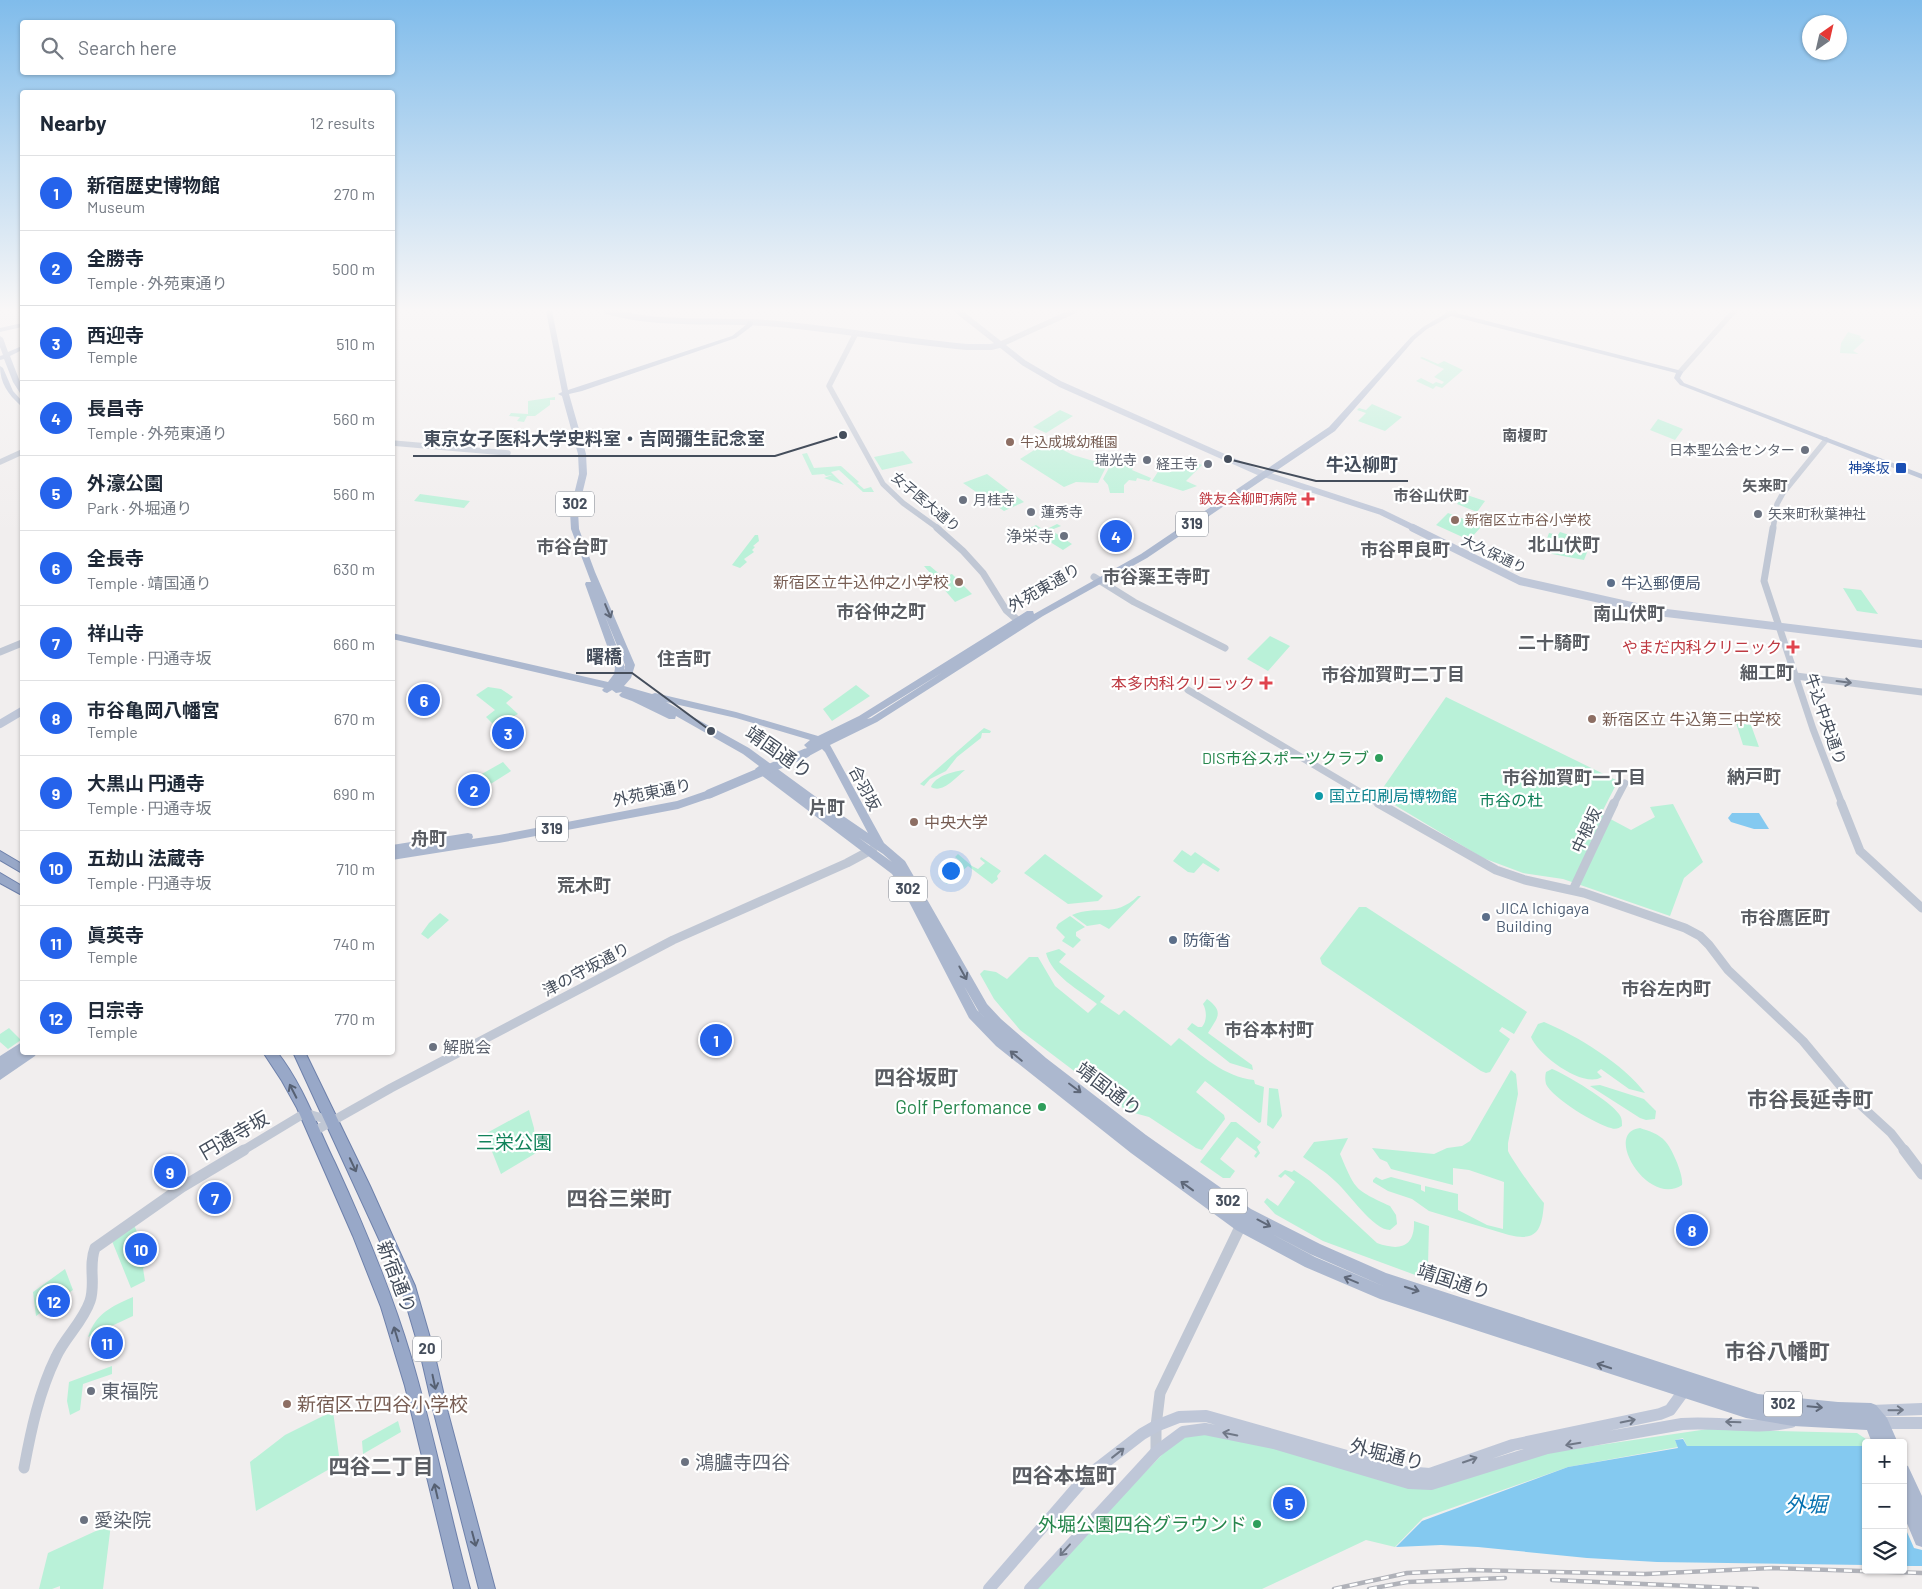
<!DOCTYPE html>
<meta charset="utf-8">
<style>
body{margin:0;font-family:Barlow,"Noto Sans JP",sans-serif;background:#f2f2f3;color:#1f2937}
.controls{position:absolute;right:15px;bottom:15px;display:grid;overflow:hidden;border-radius:5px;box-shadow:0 1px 4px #0004}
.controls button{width:45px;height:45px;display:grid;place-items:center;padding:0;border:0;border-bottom:1px solid #e0e1e3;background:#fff;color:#1f2937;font:25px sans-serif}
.compass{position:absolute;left:1802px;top:15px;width:45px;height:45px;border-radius:50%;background:#fff;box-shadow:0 1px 4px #0004;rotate:34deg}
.you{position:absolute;left:950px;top:870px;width:18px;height:18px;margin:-12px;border:4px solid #fff;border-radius:50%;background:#1a73e8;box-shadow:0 0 0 8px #1a73e833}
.badge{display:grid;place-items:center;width:32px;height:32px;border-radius:50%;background:#2563eb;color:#fff;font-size:16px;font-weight:700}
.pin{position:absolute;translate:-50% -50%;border:2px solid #fff;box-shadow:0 1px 5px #0006}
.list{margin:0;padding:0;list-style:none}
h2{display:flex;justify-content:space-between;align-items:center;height:65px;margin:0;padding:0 20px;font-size:21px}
h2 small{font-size:16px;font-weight:400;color:#747a83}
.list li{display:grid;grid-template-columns:32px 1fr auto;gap:15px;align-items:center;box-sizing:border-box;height:75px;padding:0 20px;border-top:1px solid #e0e1e3}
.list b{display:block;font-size:19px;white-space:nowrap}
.list p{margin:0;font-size:16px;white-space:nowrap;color:#747a83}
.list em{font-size:16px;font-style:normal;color:#747a83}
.icon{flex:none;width:28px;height:28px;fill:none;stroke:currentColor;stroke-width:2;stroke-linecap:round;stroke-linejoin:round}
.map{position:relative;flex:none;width:1922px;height:1589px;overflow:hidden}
.search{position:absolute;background:#fff;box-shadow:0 1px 4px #0004;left:20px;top:20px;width:375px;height:55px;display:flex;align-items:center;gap:12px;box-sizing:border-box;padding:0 18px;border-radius:5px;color:#747a83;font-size:19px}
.panel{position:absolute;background:#fff;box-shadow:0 1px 4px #0004;left:20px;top:90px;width:375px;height:965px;border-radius:5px}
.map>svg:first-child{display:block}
.green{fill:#b9f1d8}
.water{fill:#84c9f0}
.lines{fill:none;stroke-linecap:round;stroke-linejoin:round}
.trunk-casing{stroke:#6e81ab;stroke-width:2}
.tertiary-far3{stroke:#c0c7d4;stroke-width:5.5}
.tertiary-far2{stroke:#c0c7d4;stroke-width:7}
.tertiary-far1{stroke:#c0c7d4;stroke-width:9}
.tertiary{stroke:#c0c7d4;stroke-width:11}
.secondary-far2{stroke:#bfc7d8;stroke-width:6}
.secondary-far1{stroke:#bfc7d8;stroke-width:8}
.secondary{stroke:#bfc7d8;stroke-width:12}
.primary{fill:#acb8cf;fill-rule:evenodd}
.trunk{fill:#98a8c8;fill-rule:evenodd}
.rail-casing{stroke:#b0b2b9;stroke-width:4.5}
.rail{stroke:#fff;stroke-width:2.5;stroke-dasharray:8;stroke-linecap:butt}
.primary-bridge{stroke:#acb8cf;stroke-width:9}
.oneway{stroke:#5f6879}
.oneway2{stroke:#707886}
.oneway3{stroke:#566072}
.oneway4{stroke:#707887}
.education-dot{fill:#8d6e63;stroke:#fff;stroke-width:2}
.worship-dot{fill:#6b7280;stroke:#fff;stroke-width:2}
.transit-dot{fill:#1a4fb4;stroke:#fff;stroke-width:2}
.health-dot{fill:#e0444e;stroke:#fff;stroke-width:2}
.service-dot{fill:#5c6f8a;stroke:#fff;stroke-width:2}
.leisure-dot{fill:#2e9e5b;stroke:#fff;stroke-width:2}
.culture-dot{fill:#0f9aa8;stroke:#fff;stroke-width:2}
.labels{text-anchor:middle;stroke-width:4.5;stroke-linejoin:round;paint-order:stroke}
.far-education-label{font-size:14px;fill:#785e54;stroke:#fff;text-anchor:start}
.far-worship-label{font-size:14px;fill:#5b616d;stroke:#fff;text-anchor:end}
.far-transit-label{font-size:14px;fill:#164399;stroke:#fff;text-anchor:end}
.far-health-label{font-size:14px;fill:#be3a42;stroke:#fff;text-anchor:end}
.far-street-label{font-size:14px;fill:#454e5c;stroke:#fff}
.far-neighbourhood-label{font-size:15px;font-weight:bold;fill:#5a5d63;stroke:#fff}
.shield{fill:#fff;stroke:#7d838d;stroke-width:1}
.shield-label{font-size:15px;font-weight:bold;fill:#454e5c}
.worship-label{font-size:16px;fill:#5b616d;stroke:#fff;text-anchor:end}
.education-label{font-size:16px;fill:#785e54;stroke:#fff;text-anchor:start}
.service-label{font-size:16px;fill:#4e5e75;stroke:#fff;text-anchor:start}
.street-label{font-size:16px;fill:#454e5c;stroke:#fff}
.health-label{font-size:16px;fill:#be3a42;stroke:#fff;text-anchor:end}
.leisure-label{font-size:16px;fill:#27864d;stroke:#fff;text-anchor:end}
.culture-label{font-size:16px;fill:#0d838f;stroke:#fff;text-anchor:start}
.park-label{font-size:16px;fill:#12825b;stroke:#fff}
.neighbourhood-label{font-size:18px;font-weight:bold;fill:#5a5d63;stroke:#fff}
.near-street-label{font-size:19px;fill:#454e5c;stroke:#fff}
.near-leisure-label{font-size:19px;fill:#27864d;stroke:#fff;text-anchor:end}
.near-park-label{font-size:19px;fill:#12825b;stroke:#fff}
.near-worship-label{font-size:19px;fill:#5b616d;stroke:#fff;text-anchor:start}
.near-education-label{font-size:19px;fill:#785e54;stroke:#fff;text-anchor:start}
.near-neighbourhood-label{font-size:21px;font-weight:bold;fill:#5a5d63;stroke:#fff}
.near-water-label{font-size:21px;font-style:italic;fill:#0571b0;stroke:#fff}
.leader{fill:none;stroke:#454e5c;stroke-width:2}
.callout-dot{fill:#454e5c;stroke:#fff;stroke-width:2}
.callout-label{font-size:18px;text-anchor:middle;font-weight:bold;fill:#454e5c;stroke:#fff;stroke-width:4.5;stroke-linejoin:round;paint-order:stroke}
</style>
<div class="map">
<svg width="1922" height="1589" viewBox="0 0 1922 1589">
<rect width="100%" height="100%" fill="#f1eeee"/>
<path class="green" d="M 1848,332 L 1861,336 L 1860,338 L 1865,340 L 1853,351 L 1859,354 L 1840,353 L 1841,343 Z
M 1422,357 L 1438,364 L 1444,361 L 1463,370 L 1442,388 L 1436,386 L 1433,389 L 1416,381 L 1421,378 L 1433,384 L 1436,382 L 1442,384 L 1444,382 L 1434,377 L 1444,369 L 1420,358 Z
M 555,397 L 555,400 L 550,400 L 550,405 L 535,416 L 527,416 L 524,422 L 517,421 L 520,417 L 509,416 L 511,413 L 528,414 L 528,401 Z
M 1372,404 L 1402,417 L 1385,431 L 1358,421 L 1366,413 L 1357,410 L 1359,408 L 1366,410 Z
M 1060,410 L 1073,416 L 1046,433 L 1033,427 Z
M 1658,419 L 1683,429 L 1675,440 L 1650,430 Z
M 1047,442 L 1073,455 L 1107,465 L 1098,483 L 1076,482 L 1064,487 L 1020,459 Z
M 903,451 L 913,463 L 882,470 L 874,457 Z
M 807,453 L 814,468 L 841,466 L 859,482 L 857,483 L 864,489 L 871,487 L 874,492 L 863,492 L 839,470 L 831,472 L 844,485 L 824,478 L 832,475 L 826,476 L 824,474 L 812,475 L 802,454 Z
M 1120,455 L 1137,459 L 1132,470 L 1151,478 L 1149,481 L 1137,478 L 1136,481 L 1129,480 L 1124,485 L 1124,493 L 1110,493 L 1108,485 L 1103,479 L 1111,464 Z
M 1195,462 L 1202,465 L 1186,481 L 1197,486 L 1183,491 L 1152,481 L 1163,464 L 1184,470 Z
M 987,474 L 1024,502 L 1004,511 L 963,483 Z
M 420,494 L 470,501 L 464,508 L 414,501 Z
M 1464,494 L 1485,501 L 1477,512 L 1457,504 Z
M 1448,513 L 1482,526 L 1469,540 L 1436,525 Z
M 1057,524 L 1061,526 L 1051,530 L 1072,544 L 1063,550 L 1034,532 L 1035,531 L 1030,528 L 1036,525 L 1044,530 L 1043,531 Z
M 1560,532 L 1591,542 L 1584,560 L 1542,552 L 1549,533 L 1558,535 Z
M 755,535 L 758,535 L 759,541 L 753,546 L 755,547 L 752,550 L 754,552 L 744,559 L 747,562 L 740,568 L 732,565 Z
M 924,566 L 930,566 L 943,577 L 952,574 L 972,594 L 955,602 Z
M 1843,588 L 1861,590 L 1878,614 L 1857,611 Z
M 1270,636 L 1290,646 L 1268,671 L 1247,659 Z
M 856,685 L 870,696 L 832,721 L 823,709 Z
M 488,687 L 501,689 L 513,697 L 506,703 L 518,714 L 495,726 L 486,717 L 495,710 L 476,695 Z
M 1446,697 L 1618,781 L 1601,814 L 1631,830 L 1655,817 L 1650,807 L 1673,804 L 1703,862 L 1684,878 L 1670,916 L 1563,879 L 1523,873 L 1483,858 L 1378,795 Z
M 1736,723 L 1751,725 L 1759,747 L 1743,745 Z
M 984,728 L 991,731 L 990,733 L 982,733 L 981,738 L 957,757 L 946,771 L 930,779 L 924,786 L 920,784 Z
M 503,762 L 511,771 L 489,785 L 480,775 Z
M 965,770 C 956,777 943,794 931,787 C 935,776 954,771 965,770 Z
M 1182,850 L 1191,856 L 1195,852 L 1220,869 L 1218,872 L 1203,863 L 1194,873 L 1188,872 L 1173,861 Z
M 958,854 L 972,866 L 978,869 L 985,863 L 980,859 L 981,857 L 1001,871 L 997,876 L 998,879 L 992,884 L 968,866 L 947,884 L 939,878 L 960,861 L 955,857 Z
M 1045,854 L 1103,896 L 1098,901 L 1068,904 L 1024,873 Z
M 1138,896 L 1141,896 L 1109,929 L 1100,924 L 1087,926 L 1072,915 C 1097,904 1114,919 1138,896 Z
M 1359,907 L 1366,907 L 1527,1012 L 1514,1034 L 1502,1027 L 1499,1031 L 1510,1039 L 1490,1072 L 1486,1073 L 1481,1071 L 1322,964 L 1320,958 Z
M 440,913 L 449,920 L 428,939 L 421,934 L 429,923 Z
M 1070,916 L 1085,927 L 1076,932 L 1076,936 L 1081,940 L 1073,948 L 1062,941 L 1065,937 L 1056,928 L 1058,924 Z
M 1059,949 L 1066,954 L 1059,962 L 1105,996 L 1100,1002 L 1119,1015 L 1124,1010 L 1171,1046 L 1179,1038 C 1202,1055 1224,1077 1254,1080 L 1255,1084 L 1264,1087 L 1261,1122 L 1259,1123 L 1205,1081 L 1196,1092 L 1224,1115 L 1225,1119 L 1202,1150 L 1196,1148 L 1149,1117 L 1127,1111 L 1020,1030 L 994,999 L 980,974 L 984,970 L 996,972 L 1007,979 L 1029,957 L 1038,957 L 1055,986 L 1088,1013 L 1097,1004 C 1079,990 1052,976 1046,953 Z
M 1207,999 C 1225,1012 1217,1018 1208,1033 L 1252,1065 L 1253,1070 L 1230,1063 L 1187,1029 L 1192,1023 L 1198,1027 L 1202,1027 C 1207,1021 1207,1011 1203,1004 Z
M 1544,1022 C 1576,1035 1625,1065 1645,1093 L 1629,1089 L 1601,1069 L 1597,1072 L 1602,1077 C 1583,1089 1538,1055 1531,1037 L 1538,1024 Z
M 9,1028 L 21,1040 L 8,1049 L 0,1042 L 0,1034 Z
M 1552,1069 C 1567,1075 1610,1101 1619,1114 C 1622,1118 1622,1121 1622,1126 C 1619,1128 1616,1130 1611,1128 C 1597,1125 1552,1098 1546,1084 C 1545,1080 1545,1076 1546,1072 Z
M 1511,1070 L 1516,1074 L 1518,1094 L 1508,1143 C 1508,1146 1508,1149 1508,1151 C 1510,1157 1539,1198 1544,1203 C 1542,1229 1538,1242 1509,1235 L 1429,1211 L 1412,1199 L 1388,1191 L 1373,1182 L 1373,1180 L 1376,1177 L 1382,1180 L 1391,1177 L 1421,1185 L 1421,1190 L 1425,1192 L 1425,1186 L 1458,1194 L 1458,1210 L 1487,1225 L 1503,1229 L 1504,1182 L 1469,1170 L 1453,1168 L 1453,1185 L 1391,1169 L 1387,1162 L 1380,1159 L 1372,1148 L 1434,1154 L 1447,1148 L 1462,1146 L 1470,1141 Z
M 1600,1085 L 1644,1099 L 1656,1111 L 1655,1119 L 1646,1120 L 1640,1118 L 1590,1086 Z
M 1269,1088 L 1278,1089 L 1282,1116 L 1273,1129 L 1267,1125 Z
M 529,1110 L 534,1128 L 536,1153 L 501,1174 L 485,1134 Z
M 1231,1122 L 1236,1122 L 1261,1142 L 1257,1147 L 1260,1153 L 1256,1158 L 1254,1156 L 1257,1152 L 1237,1137 L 1220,1159 L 1235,1171 L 1230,1178 L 1223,1178 L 1200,1162 Z
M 1640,1128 C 1649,1131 1659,1134 1665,1141 C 1672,1148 1684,1176 1682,1185 C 1648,1208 1602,1132 1640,1128 Z
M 1348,1138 L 1340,1154 C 1356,1191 1354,1189 1390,1206 L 1396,1215 L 1397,1224 L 1390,1230 C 1373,1230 1349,1193 1335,1181 C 1326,1172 1314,1165 1303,1157 L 1314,1142 Z
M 1285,1170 L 1292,1172 L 1294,1170 L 1310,1181 L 1377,1243 C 1399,1251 1415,1248 1414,1221 L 1429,1226 L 1428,1265 L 1418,1276 L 1323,1241 L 1275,1214 L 1264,1202 L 1267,1198 L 1278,1206 L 1295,1182 L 1285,1174 L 1281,1178 L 1278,1176 Z
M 134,1225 L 151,1264 L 143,1268 L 145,1281 L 131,1288 L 112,1241 Z
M 65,1269 L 73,1290 L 36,1316 L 33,1292 Z
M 133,1297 L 133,1316 L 88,1337 C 96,1313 111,1307 133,1297 Z
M 112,1366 L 112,1374 L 83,1384 L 80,1410 L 70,1415 L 67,1401 L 69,1382 Z
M 333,1411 L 340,1463 L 256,1511 L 250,1462 L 285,1435 Z
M 398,1421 L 401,1432 L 363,1454 L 362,1441 Z
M 1205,1429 L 1423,1489 L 1525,1456 L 1708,1429 L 1857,1433 L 1872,1443 L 1866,1443 L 1866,1448 L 1687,1446 L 1683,1438 L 1675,1440 L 1678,1447 L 1568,1467 L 1423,1518 L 1395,1547 L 1366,1540 L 1262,1589 L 1033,1589 L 1176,1440 Z
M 111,1524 L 103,1589 L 60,1589 L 60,1586 L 52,1589 L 39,1589 L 48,1553 Z"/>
<path class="water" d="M 1732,813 L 1759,813 L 1769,829 L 1754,829 L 1731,822 L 1728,818 Z
M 1683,1439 L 1687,1446 L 1866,1446 L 1866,1565 L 1657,1562 L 1587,1558 L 1478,1547 L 1441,1545 L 1396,1547 L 1422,1521 L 1568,1467 L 1678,1448 L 1675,1440 Z
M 1903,1523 L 1914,1548 L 1922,1550 L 1922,1566 L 1903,1566 Z"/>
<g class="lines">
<defs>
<path id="trunk" d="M 0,851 L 22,864 L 22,873 L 0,860 Z
M 0,873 L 22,886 L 22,895 L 0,883 Z
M 263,1052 L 277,1052 C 303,1085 317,1126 335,1163 C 364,1226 391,1290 411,1357 C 434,1434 449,1512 470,1589 L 454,1589 L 405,1386 L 381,1307 L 353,1236 L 297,1108 L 282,1081 Z
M 293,1052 L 305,1052 L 370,1186 L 415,1286 L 433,1348 L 448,1413 L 495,1589 L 479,1589 L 434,1413 L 419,1348 L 401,1287 Z"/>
</defs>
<use href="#trunk" class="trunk-casing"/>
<path class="tertiary-far3" d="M 856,333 L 829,386 L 883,484 L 903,503 L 939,529
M 999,345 L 1074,311
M 1680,372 L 1734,311
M 392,443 L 508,453
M 0,462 L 22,452
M 1773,529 L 1777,504 L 1783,493 L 1826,440"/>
<path class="tertiary-far2" d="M 937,528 L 963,551 L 983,573 L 1006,610 L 1022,624
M 1773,528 L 1764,581 L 1813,729 L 1842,804
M 1094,577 L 1134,602 L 1225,648
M 0,652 L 22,643
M 1796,676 L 1922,692
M 1188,690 L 1380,804
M 1614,804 L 1625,783"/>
<path class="tertiary-far1" d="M 1378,803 L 1496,870 L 1525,880 L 1584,893 L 1685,928 L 1700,936 L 1709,945 L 1728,970 L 1803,1041 L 1843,1089 L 1891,1133 L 1905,1151
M 1841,803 L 1860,851 L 1922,908
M 1573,890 L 1614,803
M 313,1132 L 391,1088 L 673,940 L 847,863 L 873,849
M 242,1151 L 305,1113 L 332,1121"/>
<path class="tertiary" d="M 1904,1150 L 1922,1174
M 1156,1452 L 1156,1426 L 1160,1393 L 1242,1223
M 24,1468 C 31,1430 39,1392 56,1357 C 65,1337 83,1322 90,1301 C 96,1284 88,1266 95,1248 L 182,1187 L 244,1150"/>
<path class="secondary-far2" d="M 607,311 C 658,326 714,319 766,323 C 833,328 900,341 967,347 L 991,347 L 999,345
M 958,311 L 1024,363 L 1060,384 L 1258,472 L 1381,512 L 1416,529"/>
<path class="secondary-far1" d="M 1413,528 L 1520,581 L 1658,612 L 1922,644
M 0,724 L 22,711"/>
<path class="secondary" d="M 1871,1411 L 1922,1409
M 1879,1423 L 1922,1423
M 989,1589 L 1085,1478 L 1142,1434 L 1156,1426 L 1179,1417 L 1206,1416 L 1403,1472 L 1430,1474 L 1513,1445 L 1660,1414 L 1670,1410 L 1686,1388
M 1030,1589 L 1156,1452 L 1183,1432 L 1205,1429 L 1274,1443 L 1409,1483 L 1431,1484 L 1547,1448 L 1682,1424 C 1718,1421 1755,1430 1791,1422"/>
<path class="primary" d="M 546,311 L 552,311 L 568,390 L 732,336 L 747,324 L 748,321 L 753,322 L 752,326 L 736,338 L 582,391 L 569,394 L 586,454 L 587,474 L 578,511 L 579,529 L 595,572 L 635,665 L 631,678 L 624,686 L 652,694 L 655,693 L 736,712 L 818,736 L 859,716 L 1027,611 L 1033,611 L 1034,614 L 1141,554 L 1329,427 L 1411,337 L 1423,327 L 1445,314 L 1447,311 L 1458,311 L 1456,313 L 1682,371 L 1683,372 L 1680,378 L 1684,383 L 1922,474 L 1922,479 L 1680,385 L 1674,378 L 1676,373 L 1451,316 L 1427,329 L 1415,339 L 1335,431 L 1147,558 L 1043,616 L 877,722 L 830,745 L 884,843 L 905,861 L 987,1004 L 1001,1019 L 1046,1058 L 1146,1135 L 1251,1209 L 1320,1244 L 1386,1273 L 1758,1394 L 1838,1402 L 1871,1403 L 1876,1405 L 1887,1418 L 1898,1443 L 1872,1443 L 1867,1430 L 1793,1426 L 1746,1418 L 1380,1299 L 1305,1267 L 1236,1230 L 1131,1153 L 996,1046 L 969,1018 L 905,894 L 892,874 L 757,772 L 755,769 L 759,766 L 743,754 L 676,716 L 675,719 L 669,719 L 632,701 L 621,697 L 619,695 L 622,692 L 616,693 L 612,690 L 607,693 L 604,692 L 602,690 L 604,688 L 392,639 L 392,633 L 608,682 L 614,674 L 615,668 L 585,584 L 586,582 L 591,582 L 571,529 L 570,511 L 579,474 L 578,454 L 562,396 L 558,394 L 562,392 ZM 605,616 L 625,665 L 624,670 L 625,668 ZM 943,672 L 871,718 L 867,719 ZM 666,702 L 736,718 L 810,740 L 804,745 L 807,748 L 801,753 L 803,756 L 809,756 L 822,749 L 825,752 L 868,833 L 827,805 L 749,748 ZM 859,838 L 883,854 L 892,862 ZM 964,986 L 979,1012 L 986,1019 L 977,1010 ZM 1270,1233 L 1310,1254 L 1383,1286 L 1315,1257 Z
M 22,323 L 22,327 L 0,332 L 0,328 Z
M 0,336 L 3,338 L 8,352 L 22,346 L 22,350 L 10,356 L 22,387 L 22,394 L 20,393 L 13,382 L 4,359 L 0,360 L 0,356 L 3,355 L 0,347 Z
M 0,366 L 3,368 L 13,391 L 22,401 L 22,406 L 20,405 C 8,394 0,383 0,366 Z
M 709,790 L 713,791 L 714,794 L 713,797 L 678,809 L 499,843 L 392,860 L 392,845 L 468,833 L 472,834 L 473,837 L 472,839 L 499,835 L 677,801 Z
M 22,1042 L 22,1052 L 37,1052 L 35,1056 L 0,1080 L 0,1056 Z
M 1903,1464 L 1908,1466 L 1922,1496 L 1922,1547 L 1916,1545 L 1903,1514 Z"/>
<use href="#trunk" class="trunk"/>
<defs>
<path id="rail" d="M 1552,1580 L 1757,1589
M 1334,1589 L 1407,1573 L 1471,1570 L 1645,1574 L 1772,1568 L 1922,1573
M 1369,1589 L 1407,1582 L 1505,1578"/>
</defs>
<use href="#rail" class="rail-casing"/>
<use href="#rail" class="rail"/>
<path class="primary-bridge" d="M 709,794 L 806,753"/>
</g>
<defs><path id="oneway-shaft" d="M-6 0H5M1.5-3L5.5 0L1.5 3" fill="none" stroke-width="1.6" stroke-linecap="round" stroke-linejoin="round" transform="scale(1.25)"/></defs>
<g class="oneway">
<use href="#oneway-shaft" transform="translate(608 611) rotate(67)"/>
<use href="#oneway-shaft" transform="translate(963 973) rotate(61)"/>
<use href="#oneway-shaft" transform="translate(1016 1056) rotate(-140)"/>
<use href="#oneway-shaft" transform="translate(1075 1088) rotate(37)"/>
<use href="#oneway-shaft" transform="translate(1187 1186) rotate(-144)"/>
<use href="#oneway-shaft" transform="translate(1264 1223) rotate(28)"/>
<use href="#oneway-shaft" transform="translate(1351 1280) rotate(-157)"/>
<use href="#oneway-shaft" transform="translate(1412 1289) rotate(18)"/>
<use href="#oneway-shaft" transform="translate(1604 1366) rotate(-162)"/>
<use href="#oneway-shaft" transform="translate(1815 1407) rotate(5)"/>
</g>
<use class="oneway2" href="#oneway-shaft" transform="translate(1844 682) rotate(7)"/>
<g class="oneway3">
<use href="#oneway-shaft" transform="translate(293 1091) rotate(-117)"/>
<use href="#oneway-shaft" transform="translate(353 1165) rotate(65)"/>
<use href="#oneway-shaft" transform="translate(396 1334) rotate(-107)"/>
<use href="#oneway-shaft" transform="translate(434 1382) rotate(78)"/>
<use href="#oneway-shaft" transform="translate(436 1491) rotate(-103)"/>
<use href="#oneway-shaft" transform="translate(474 1539) rotate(75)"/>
</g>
<g class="oneway4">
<use href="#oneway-shaft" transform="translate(1896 1410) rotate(-1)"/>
<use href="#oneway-shaft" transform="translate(1628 1421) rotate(-12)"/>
<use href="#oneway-shaft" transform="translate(1733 1422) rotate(-178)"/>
<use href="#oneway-shaft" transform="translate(1230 1434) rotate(-169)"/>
<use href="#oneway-shaft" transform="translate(1573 1444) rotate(170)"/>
<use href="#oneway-shaft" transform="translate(1118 1453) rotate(-38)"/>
<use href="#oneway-shaft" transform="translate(1470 1460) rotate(-19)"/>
<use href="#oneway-shaft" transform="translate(1065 1550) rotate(132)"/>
</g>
<linearGradient id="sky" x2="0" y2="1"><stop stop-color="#80bceb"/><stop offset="0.58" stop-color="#f9f7f7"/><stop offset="1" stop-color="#f9f7f7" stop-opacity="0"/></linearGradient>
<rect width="1922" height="534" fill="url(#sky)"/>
<g class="education-dot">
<circle cx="1010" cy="442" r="5"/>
<circle cx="1455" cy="520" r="5"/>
<circle cx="959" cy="582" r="5"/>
<circle cx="1592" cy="719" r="5"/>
<circle cx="914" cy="822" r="5"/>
<circle cx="287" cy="1404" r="5"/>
</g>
<g class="worship-dot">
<circle cx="1805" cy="450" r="5"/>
<circle cx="1147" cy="460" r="5"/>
<circle cx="1208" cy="464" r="5"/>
<circle cx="963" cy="500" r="5"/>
<circle cx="1031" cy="512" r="5"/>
<circle cx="1758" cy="514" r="5"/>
<circle cx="1064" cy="536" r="5"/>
<circle cx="433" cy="1047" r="5"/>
<circle cx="91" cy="1391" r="5"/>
<circle cx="685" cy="1462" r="5"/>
<circle cx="84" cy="1520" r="5"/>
</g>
<rect class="transit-dot" x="1895" y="462" width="12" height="12" rx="2.5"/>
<g class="health-dot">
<path d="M1305.5 491.5h5v5h5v5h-5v5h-5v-5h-5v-5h5z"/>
<path d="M1790.5 639.5h5v5h5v5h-5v5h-5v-5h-5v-5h5z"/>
<path d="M1263.5 675.5h5v5h5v5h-5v5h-5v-5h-5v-5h5z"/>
</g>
<g class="service-dot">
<circle cx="1611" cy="583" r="5"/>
<circle cx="1486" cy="917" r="5"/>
<circle cx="1173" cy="940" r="5"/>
</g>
<g class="leisure-dot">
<circle cx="1379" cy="758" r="5"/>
<circle cx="1042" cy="1107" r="5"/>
<circle cx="1257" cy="1524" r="5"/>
</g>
<circle class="culture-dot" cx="1319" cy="796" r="5"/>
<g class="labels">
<g class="far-education-label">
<text x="1020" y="447">牛込成城幼稚園</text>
<text x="1465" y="525">新宿区立市谷小学校</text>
</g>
<g class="far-worship-label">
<text x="1795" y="455">日本聖公会センター</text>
<text x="1137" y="465">瑞光寺</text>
<text x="1198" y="469">経王寺</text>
<text x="973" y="505" text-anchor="start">月桂寺</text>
<text x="1041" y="517" text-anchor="start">蓮秀寺</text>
<text x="1768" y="519" text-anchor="start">矢来町秋葉神社</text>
</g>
<g class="far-transit-label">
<text x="1890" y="473">神楽坂</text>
</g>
<g class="far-health-label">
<text x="1297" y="504">鉄友会柳町病院</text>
</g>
<g class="far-street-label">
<text transform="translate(926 502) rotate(40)" y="5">女子医大通り</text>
<text transform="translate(1494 554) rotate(25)" y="5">大久保通り</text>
</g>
<g class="far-neighbourhood-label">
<text x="1525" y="441">南榎町</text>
<text x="1765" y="491">矢来町</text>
<text x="1431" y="501">市谷山伏町</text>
</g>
<g class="shield">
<rect x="556" y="491.5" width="38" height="25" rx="4"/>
<rect x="1176" y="511.5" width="32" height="25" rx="4"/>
<rect x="536" y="816.5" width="32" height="25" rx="4"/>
<rect x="889" y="876.5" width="38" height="25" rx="4"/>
<rect x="1209" y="1188.5" width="38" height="25" rx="4"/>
<rect x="413" y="1336.5" width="28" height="25" rx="4"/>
<rect x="1764" y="1391.5" width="38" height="25" rx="4"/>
</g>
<g class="shield-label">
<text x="575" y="509">302</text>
<text x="1192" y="529">319</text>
<text x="552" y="834">319</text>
<text x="908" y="894">302</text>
<text x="1228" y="1206">302</text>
<text x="427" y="1354">20</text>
<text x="1783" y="1409">302</text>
</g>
<g class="worship-label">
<text x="1054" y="542">浄栄寺</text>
<text x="443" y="1053" text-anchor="start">解脱会</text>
</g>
<g class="education-label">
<text x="949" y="588" text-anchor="end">新宿区立牛込仲之小学校</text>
<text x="1602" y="725">新宿区立 牛込第三中学校</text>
<text x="924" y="828">中央大学</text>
</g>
<g class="service-label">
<text x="1621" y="589">牛込郵便局</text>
<text x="1496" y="914">JICA Ichigaya<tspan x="1496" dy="18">Building</tspan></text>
<text x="1183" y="946">防衛省</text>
</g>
<g class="street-label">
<text transform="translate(1044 587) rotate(-30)" y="6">外苑東通り</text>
<text transform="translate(1826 719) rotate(71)" y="6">牛込中央通り</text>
<text transform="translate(865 788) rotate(62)" y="6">合羽坂</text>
<text transform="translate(652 792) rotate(-12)" y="6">外苑東通り</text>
<text transform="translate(1586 830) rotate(-65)" y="6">中根坂</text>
<text transform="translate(586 969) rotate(-28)" y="6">津の守坂通り</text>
</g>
<g class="health-label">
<text x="1782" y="653">やまだ内科クリニック</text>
<text x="1255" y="689">本多内科クリニック</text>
</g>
<g class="leisure-label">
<text x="1369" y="764">DIS市谷スポーツクラブ</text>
</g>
<g class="culture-label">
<text x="1329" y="802">国立印刷局博物館</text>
</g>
<g class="park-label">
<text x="1511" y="806">市谷の杜</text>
</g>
<g class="neighbourhood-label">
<text x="1564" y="551">北山伏町</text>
<text x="572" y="553">市谷台町</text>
<text x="1405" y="556">市谷甲良町</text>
<text x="1156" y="583">市谷薬王寺町</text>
<text x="881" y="618">市谷仲之町</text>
<text x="1629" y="620">南山伏町</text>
<text x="1554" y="649">二十騎町</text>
<text x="684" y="665">住吉町</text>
<text x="1767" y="679">細工町</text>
<text x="1393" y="681">市谷加賀町二丁目</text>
<text x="1754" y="783">納戸町</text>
<text x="1574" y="784">市谷加賀町一丁目</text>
<text x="827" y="814">片町</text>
<text x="429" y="845">舟町</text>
<text x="584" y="892">荒木町</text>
<text x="1785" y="924">市谷鷹匠町</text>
<text x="1666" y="995">市谷左内町</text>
<text x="1269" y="1036">市谷本村町</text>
</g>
<g class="near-street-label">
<text transform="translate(779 752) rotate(35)" y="7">靖国通り</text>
<text transform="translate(1109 1089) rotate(37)" y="7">靖国通り</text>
<text transform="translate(234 1135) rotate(-30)" y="7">円通寺坂</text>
<text transform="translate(397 1277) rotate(69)" y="7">新宿通り</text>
<text transform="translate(1454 1281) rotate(18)" y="7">靖国通り</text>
<text transform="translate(1387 1454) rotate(14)" y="7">外堀通り</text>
</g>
<g class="near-leisure-label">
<text x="1032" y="1114">Golf Perfomance</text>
<text x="1247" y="1531">外堀公園四谷グラウンド</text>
</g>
<g class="near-park-label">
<text x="514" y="1149">三栄公園</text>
</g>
<g class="near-worship-label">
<text x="101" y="1398">東福院</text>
<text x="695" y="1469">鴻臚寺四谷</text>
<text x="94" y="1527">愛染院</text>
</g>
<g class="near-education-label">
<text x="297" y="1411">新宿区立四谷小学校</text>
</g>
<g class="near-neighbourhood-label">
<text x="916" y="1085">四谷坂町</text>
<text x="1810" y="1107">市谷長延寺町</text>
<text x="619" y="1206">四谷三栄町</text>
<text x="1777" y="1359">市谷八幡町</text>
<text x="381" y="1474">四谷二丁目</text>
<text x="1064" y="1483">四谷本塩町</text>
</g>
<g class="near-water-label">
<text x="1806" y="1512">外堀</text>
</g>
</g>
<path class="leader" d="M843 435L775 456H413M1228 459L1316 481H1408M711 731L632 673H576"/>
<g class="callout-dot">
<circle cx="843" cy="435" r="5"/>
<circle cx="1228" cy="459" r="5"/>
<circle cx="711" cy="731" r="5"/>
</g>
<g class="callout-label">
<text x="594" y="445">東京女子医科大学史料室・吉岡彌生記念室</text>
<text x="1362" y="471">牛込柳町</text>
<text x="604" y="663">曙橋</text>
</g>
</svg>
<div class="controls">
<button>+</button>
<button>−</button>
<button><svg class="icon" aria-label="layers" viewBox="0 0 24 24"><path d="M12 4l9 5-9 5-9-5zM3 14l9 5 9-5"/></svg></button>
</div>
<svg class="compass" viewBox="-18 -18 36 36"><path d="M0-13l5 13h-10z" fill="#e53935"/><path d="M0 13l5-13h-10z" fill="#747a83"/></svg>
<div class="you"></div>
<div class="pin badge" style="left:716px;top:1040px">1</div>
<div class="pin badge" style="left:474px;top:790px">2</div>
<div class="pin badge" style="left:508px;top:733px">3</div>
<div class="pin badge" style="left:1116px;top:536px">4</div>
<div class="pin badge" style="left:1289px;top:1503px">5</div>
<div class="pin badge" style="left:424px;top:700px">6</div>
<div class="pin badge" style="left:215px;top:1198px">7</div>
<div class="pin badge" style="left:1692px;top:1230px">8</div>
<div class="pin badge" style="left:170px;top:1172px">9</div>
<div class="pin badge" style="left:141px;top:1249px">10</div>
<div class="pin badge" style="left:107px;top:1343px">11</div>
<div class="pin badge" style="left:54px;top:1301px">12</div>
<div class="search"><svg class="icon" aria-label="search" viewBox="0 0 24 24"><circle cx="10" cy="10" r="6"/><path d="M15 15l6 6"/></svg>Search here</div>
<section class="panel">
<h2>Nearby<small>12 results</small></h2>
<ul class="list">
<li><span class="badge">1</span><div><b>新宿歴史博物館</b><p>Museum</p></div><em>270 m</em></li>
<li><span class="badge">2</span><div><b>全勝寺</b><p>Temple · 外苑東通り</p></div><em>500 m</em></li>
<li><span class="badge">3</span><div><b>西迎寺</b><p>Temple</p></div><em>510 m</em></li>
<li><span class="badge">4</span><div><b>長昌寺</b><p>Temple · 外苑東通り</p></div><em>560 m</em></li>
<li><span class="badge">5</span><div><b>外濠公園</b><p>Park · 外堀通り</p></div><em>560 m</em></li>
<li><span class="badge">6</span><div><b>全長寺</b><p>Temple · 靖国通り</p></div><em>630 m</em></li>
<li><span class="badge">7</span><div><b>祥山寺</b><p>Temple · 円通寺坂</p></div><em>660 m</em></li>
<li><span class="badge">8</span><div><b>市谷亀岡八幡宮</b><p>Temple</p></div><em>670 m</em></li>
<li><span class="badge">9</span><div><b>大黒山 円通寺</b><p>Temple · 円通寺坂</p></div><em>690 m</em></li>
<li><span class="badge">10</span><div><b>五劫山 法蔵寺</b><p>Temple · 円通寺坂</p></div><em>710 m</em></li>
<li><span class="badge">11</span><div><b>眞英寺</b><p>Temple</p></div><em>740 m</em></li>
<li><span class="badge">12</span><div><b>日宗寺</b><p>Temple</p></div><em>770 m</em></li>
</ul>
</section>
</div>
